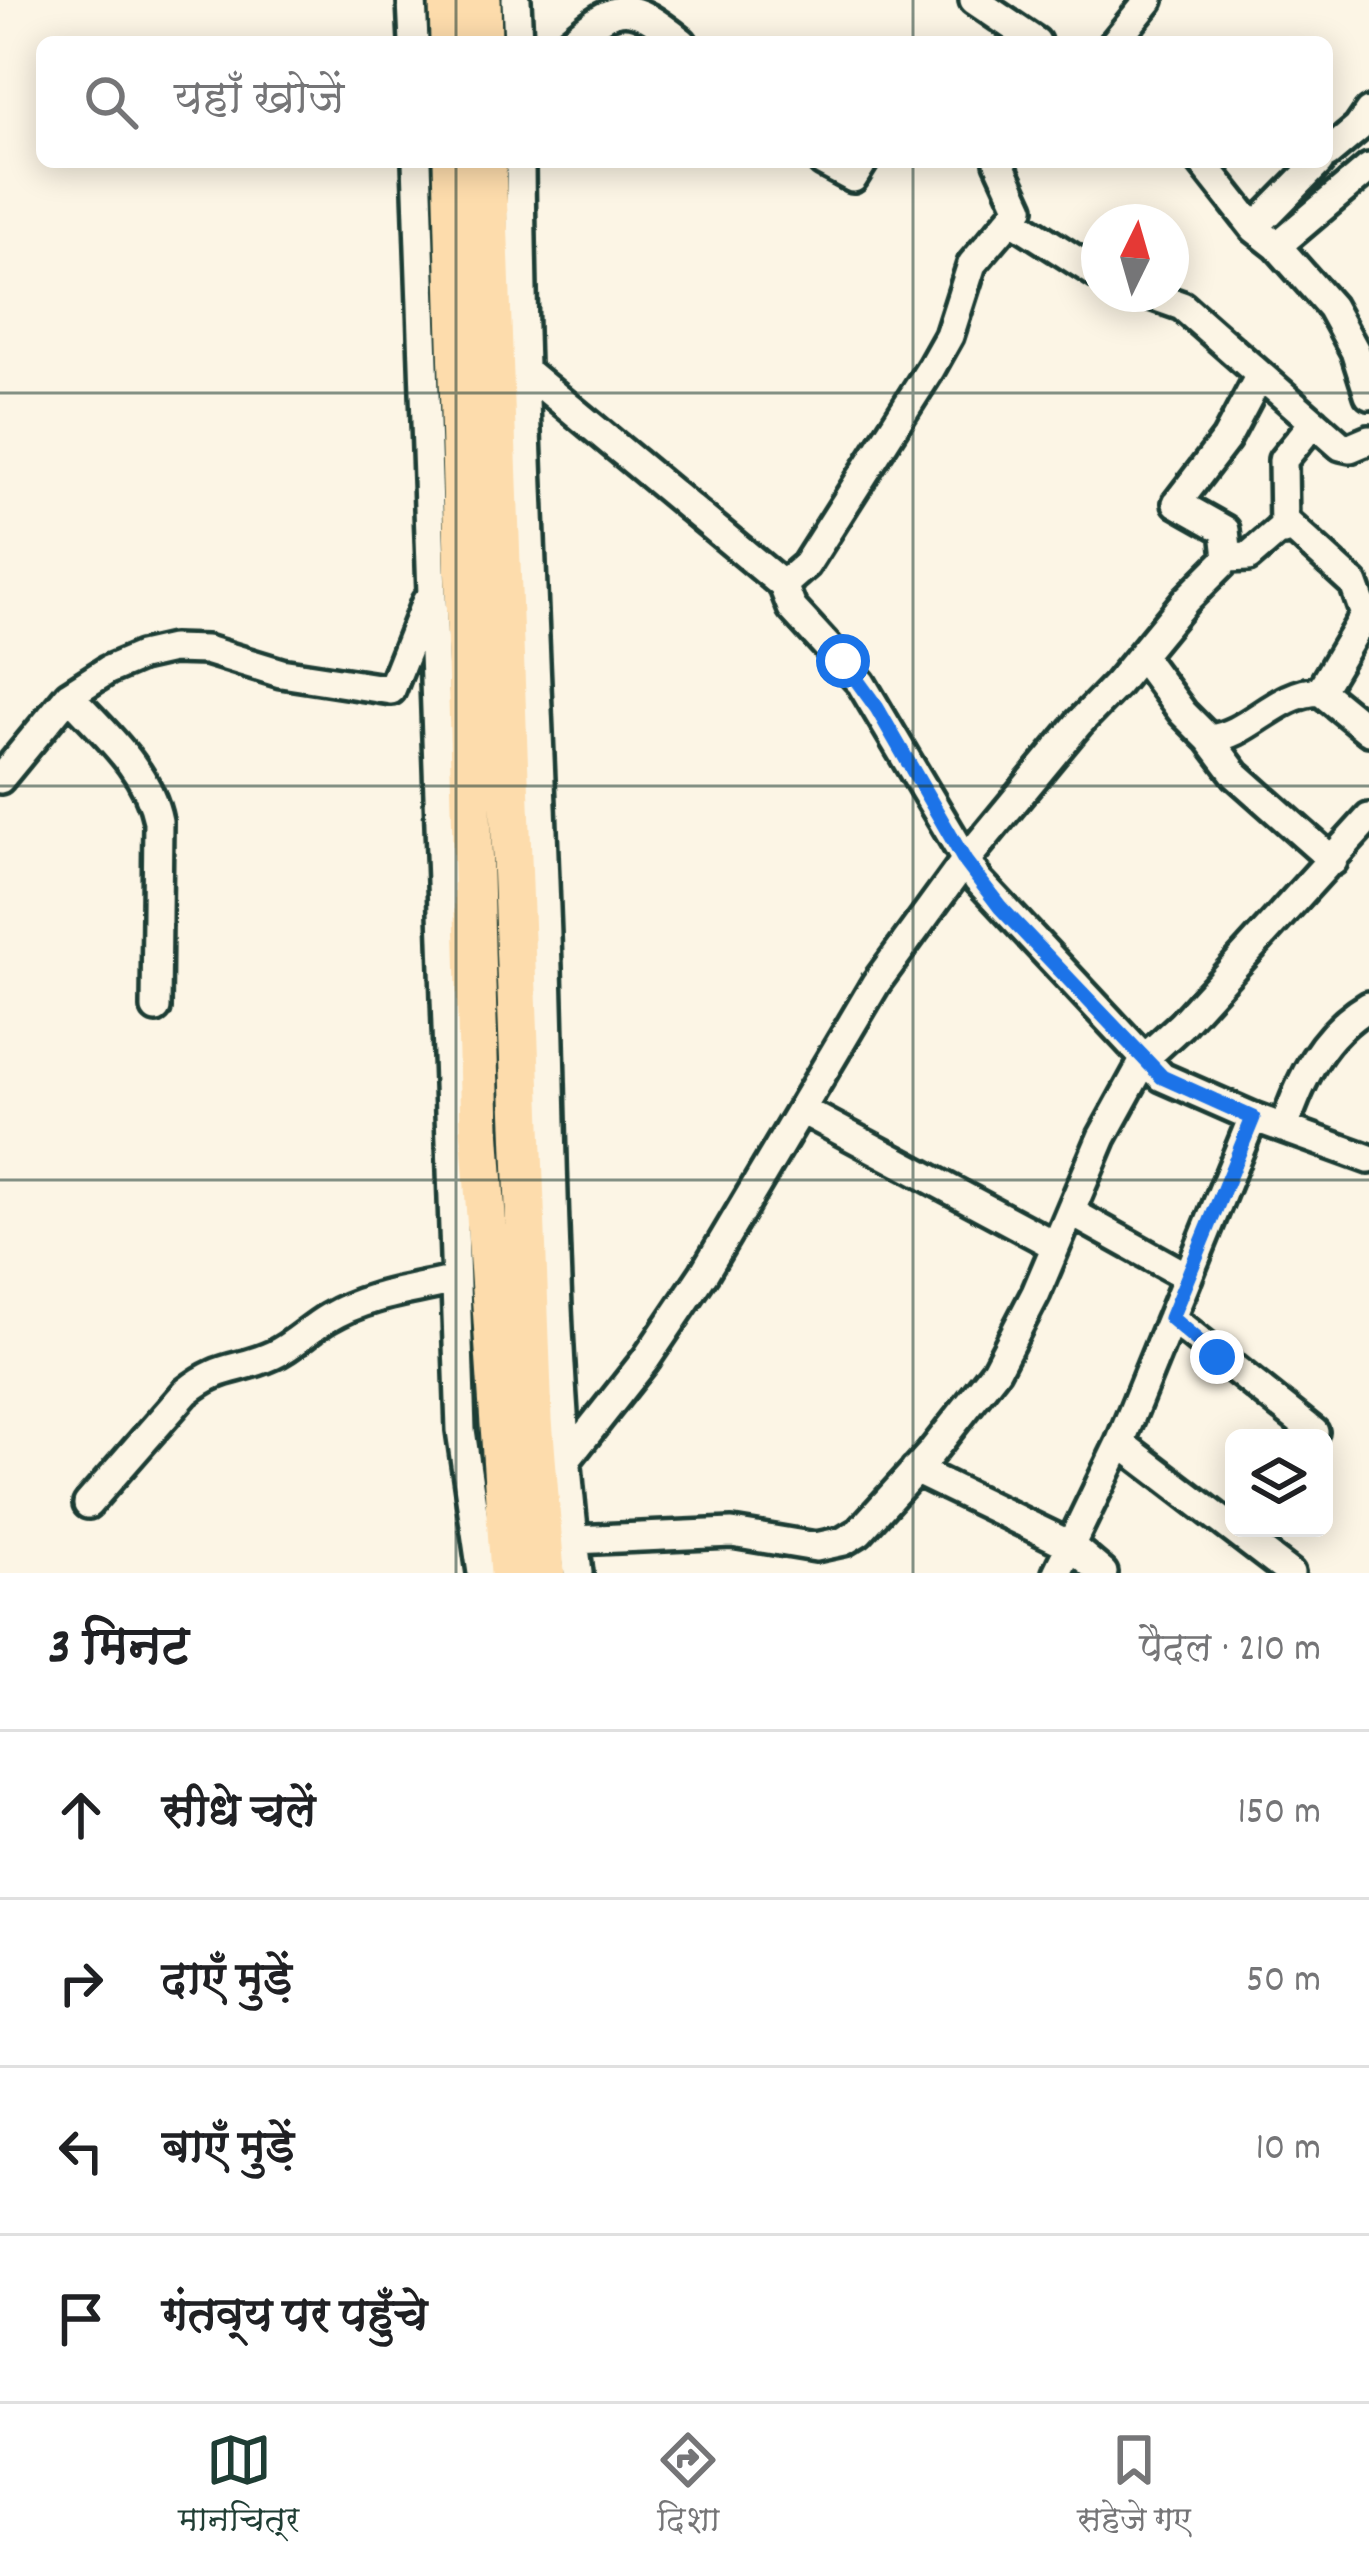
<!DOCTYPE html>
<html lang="hi">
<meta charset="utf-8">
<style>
body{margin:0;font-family:Dekko,"Playpen Sans Deva",sans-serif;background:#f6f6f6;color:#202124}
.controls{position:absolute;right:36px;bottom:36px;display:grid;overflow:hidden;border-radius:18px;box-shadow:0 6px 30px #0003}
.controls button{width:108px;height:108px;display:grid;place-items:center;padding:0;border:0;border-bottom:3px solid #e0e0e0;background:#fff;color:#202124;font:60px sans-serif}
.compass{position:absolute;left:1081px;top:204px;width:108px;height:108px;border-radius:50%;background:#fff;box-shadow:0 6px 30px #0003;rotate:5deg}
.stop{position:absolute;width:36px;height:36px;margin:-27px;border:9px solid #1a73e8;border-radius:50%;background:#fff}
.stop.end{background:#1a73e8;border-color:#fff;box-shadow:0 3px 12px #0008}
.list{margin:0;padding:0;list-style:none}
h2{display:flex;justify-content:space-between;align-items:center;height:156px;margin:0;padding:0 48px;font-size:51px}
h2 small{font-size:39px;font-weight:400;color:#757577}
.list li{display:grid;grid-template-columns:78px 1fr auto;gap:36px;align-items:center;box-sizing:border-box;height:168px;padding:0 48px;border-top:3px solid #e0e0e0}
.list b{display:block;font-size:45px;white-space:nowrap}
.list em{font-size:39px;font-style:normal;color:#757577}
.icon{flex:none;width:66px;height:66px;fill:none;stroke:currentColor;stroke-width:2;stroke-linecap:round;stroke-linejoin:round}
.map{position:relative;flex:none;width:1369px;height:1573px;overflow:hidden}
.search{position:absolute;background:#fff;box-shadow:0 6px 30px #0003;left:36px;right:36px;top:36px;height:132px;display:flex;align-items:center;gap:30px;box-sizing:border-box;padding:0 42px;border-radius:18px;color:#757577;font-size:45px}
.sheet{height:828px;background:#fff}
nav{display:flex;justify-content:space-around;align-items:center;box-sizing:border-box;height:168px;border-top:3px solid #e0e0e0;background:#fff;font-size:33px;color:#757577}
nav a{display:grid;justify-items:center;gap:6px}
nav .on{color:#1f3d34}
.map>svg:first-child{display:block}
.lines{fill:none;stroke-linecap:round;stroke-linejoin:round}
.minor-casing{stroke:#1f3d34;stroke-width:36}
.highway-casing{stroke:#1f3d34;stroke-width:48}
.minor{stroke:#fcf5e5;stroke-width:27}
.highway{stroke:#fddcac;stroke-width:39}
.route{stroke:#1a73e8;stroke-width:15}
.grid{fill:none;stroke:#1f3d34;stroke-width:3;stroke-opacity:0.55}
</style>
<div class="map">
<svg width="1369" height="1573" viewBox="0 0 1369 1573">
<rect width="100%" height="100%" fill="#fcf5e5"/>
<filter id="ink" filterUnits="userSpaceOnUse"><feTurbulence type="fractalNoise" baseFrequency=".00833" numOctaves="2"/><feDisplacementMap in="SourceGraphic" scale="24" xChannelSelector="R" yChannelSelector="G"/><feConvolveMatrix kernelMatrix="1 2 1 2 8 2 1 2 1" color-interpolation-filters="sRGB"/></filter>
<g filter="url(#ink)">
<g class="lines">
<defs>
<path id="minor" d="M 412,0 L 414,42
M 516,0 L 518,42
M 974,0 L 1036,42
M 570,42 C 619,0 629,0 682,42
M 1115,42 L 1149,0
M 1327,154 L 1358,128 L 1369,112
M 417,162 L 461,1430 L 482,1573
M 520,162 C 522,420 537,678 546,936 C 553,1148 552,1362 578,1573
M 823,162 L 853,178 L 863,162
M 1202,162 L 1254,228 L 1277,246 L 1331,307 L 1355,351 L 1369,395
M 1011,219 L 1099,275
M 1254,228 L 1319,162
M 1277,246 L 1369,168
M 1148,294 L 1182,306 L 1341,446 L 1350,448 L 1369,440
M 523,369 L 783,585 L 792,608 L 861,683 L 978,880 L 1162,1077 L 1253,1117 L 1369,1159
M 1228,558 L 1225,530 L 1177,503 L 1226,439 L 1260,375
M 783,585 L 806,565 L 931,368 L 949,336 L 972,264 L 1020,208 L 999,162
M 1141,656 L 1183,713 L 1209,739 C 1250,735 1275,693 1320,691 L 1365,615 L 1354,584 L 1285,521
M 1320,691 L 1369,731
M 69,695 C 104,733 148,770 158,821 L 156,1008
M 1209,739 L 1236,775 L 1333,861
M 0,779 L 69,695 L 108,670 L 141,656 L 172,649 L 206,650 L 281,673 L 391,690 L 426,602
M 802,1110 L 1056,1246
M 1284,1128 C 1301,1078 1322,1034 1369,1006
M 1071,1212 L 1188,1277
M 1171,1318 L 1314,1432 L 1310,1438
M 1120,1443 L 1290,1573
M 567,1459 L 646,1359 L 704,1273 L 876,983 L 965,861 L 1079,723 L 1117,684 L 1186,600 L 1228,558 L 1248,557 L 1278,531 L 1284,531 L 1283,460 L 1314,422
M 915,1470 L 1070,1545 L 1103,1573
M 88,1504 L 186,1392 C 222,1363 236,1372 273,1355 C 293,1346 309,1329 328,1318 C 366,1295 413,1290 455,1280
M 574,1540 L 732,1533 L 816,1547 L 844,1541 L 859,1532 L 930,1454 L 996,1370 L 1036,1293 L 1102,1137 L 1146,1057 L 1181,1025 L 1369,818
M 1057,1573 L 1120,1443 L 1253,1117"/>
<path id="highway" d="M 449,0 L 450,42
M 481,0 L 482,42
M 453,162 L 480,1127 L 510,1573
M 486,162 L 533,1420 L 545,1573"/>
</defs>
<use href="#minor" class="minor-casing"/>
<use href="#highway" class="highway-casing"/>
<use href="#minor" class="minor"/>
<use href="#highway" class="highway"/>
</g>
</g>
<g class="lines" filter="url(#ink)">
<path class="route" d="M 843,661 L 877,708 L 965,861 L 1000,907 L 1162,1077 L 1253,1118 L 1171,1318 L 1217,1357"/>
</g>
<path class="grid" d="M 456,0 L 456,42M 913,0 L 913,42M 456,162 L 456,1573M 913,162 L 913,1573M 0,393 L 1369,393M 0,786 L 1369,786M 0,1180 L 1369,1180"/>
</svg>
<div class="controls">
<button><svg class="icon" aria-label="layers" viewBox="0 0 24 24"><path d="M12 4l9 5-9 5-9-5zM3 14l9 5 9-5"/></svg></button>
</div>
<svg class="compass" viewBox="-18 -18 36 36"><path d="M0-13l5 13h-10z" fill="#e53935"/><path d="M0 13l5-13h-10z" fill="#757577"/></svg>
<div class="stop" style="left:843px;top:661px"></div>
<div class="stop end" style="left:1217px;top:1357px"></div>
<div class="search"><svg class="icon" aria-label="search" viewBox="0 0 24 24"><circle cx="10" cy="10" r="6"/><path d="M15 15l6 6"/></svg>यहाँ खोजें</div>
</div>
<section class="sheet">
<h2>3 मिनट<small>पैदल · 210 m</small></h2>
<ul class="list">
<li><svg class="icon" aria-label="ahead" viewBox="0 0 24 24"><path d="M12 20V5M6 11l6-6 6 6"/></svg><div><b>सीधे चलें</b></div><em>150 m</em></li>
<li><svg class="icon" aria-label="right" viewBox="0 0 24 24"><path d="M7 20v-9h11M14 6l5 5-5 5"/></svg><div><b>दाएँ मुड़ें</b></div><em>50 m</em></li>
<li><svg class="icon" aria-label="left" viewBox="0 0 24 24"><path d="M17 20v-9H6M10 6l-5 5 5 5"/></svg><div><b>बाएँ मुड़ें</b></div><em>10 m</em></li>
<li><svg class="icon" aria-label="arrive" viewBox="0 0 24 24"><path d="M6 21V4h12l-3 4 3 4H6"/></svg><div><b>गंतव्य पर पहुँचे</b></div></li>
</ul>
</section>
<nav>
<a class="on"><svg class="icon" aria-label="map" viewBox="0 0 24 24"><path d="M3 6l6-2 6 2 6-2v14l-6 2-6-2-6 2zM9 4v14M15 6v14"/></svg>मानचित्र</a>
<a><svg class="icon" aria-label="directions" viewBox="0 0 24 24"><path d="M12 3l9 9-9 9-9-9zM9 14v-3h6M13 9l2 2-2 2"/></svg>दिशा</a>
<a><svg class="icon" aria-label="saved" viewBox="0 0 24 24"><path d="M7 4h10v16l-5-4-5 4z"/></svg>सहेजे गए</a>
</nav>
